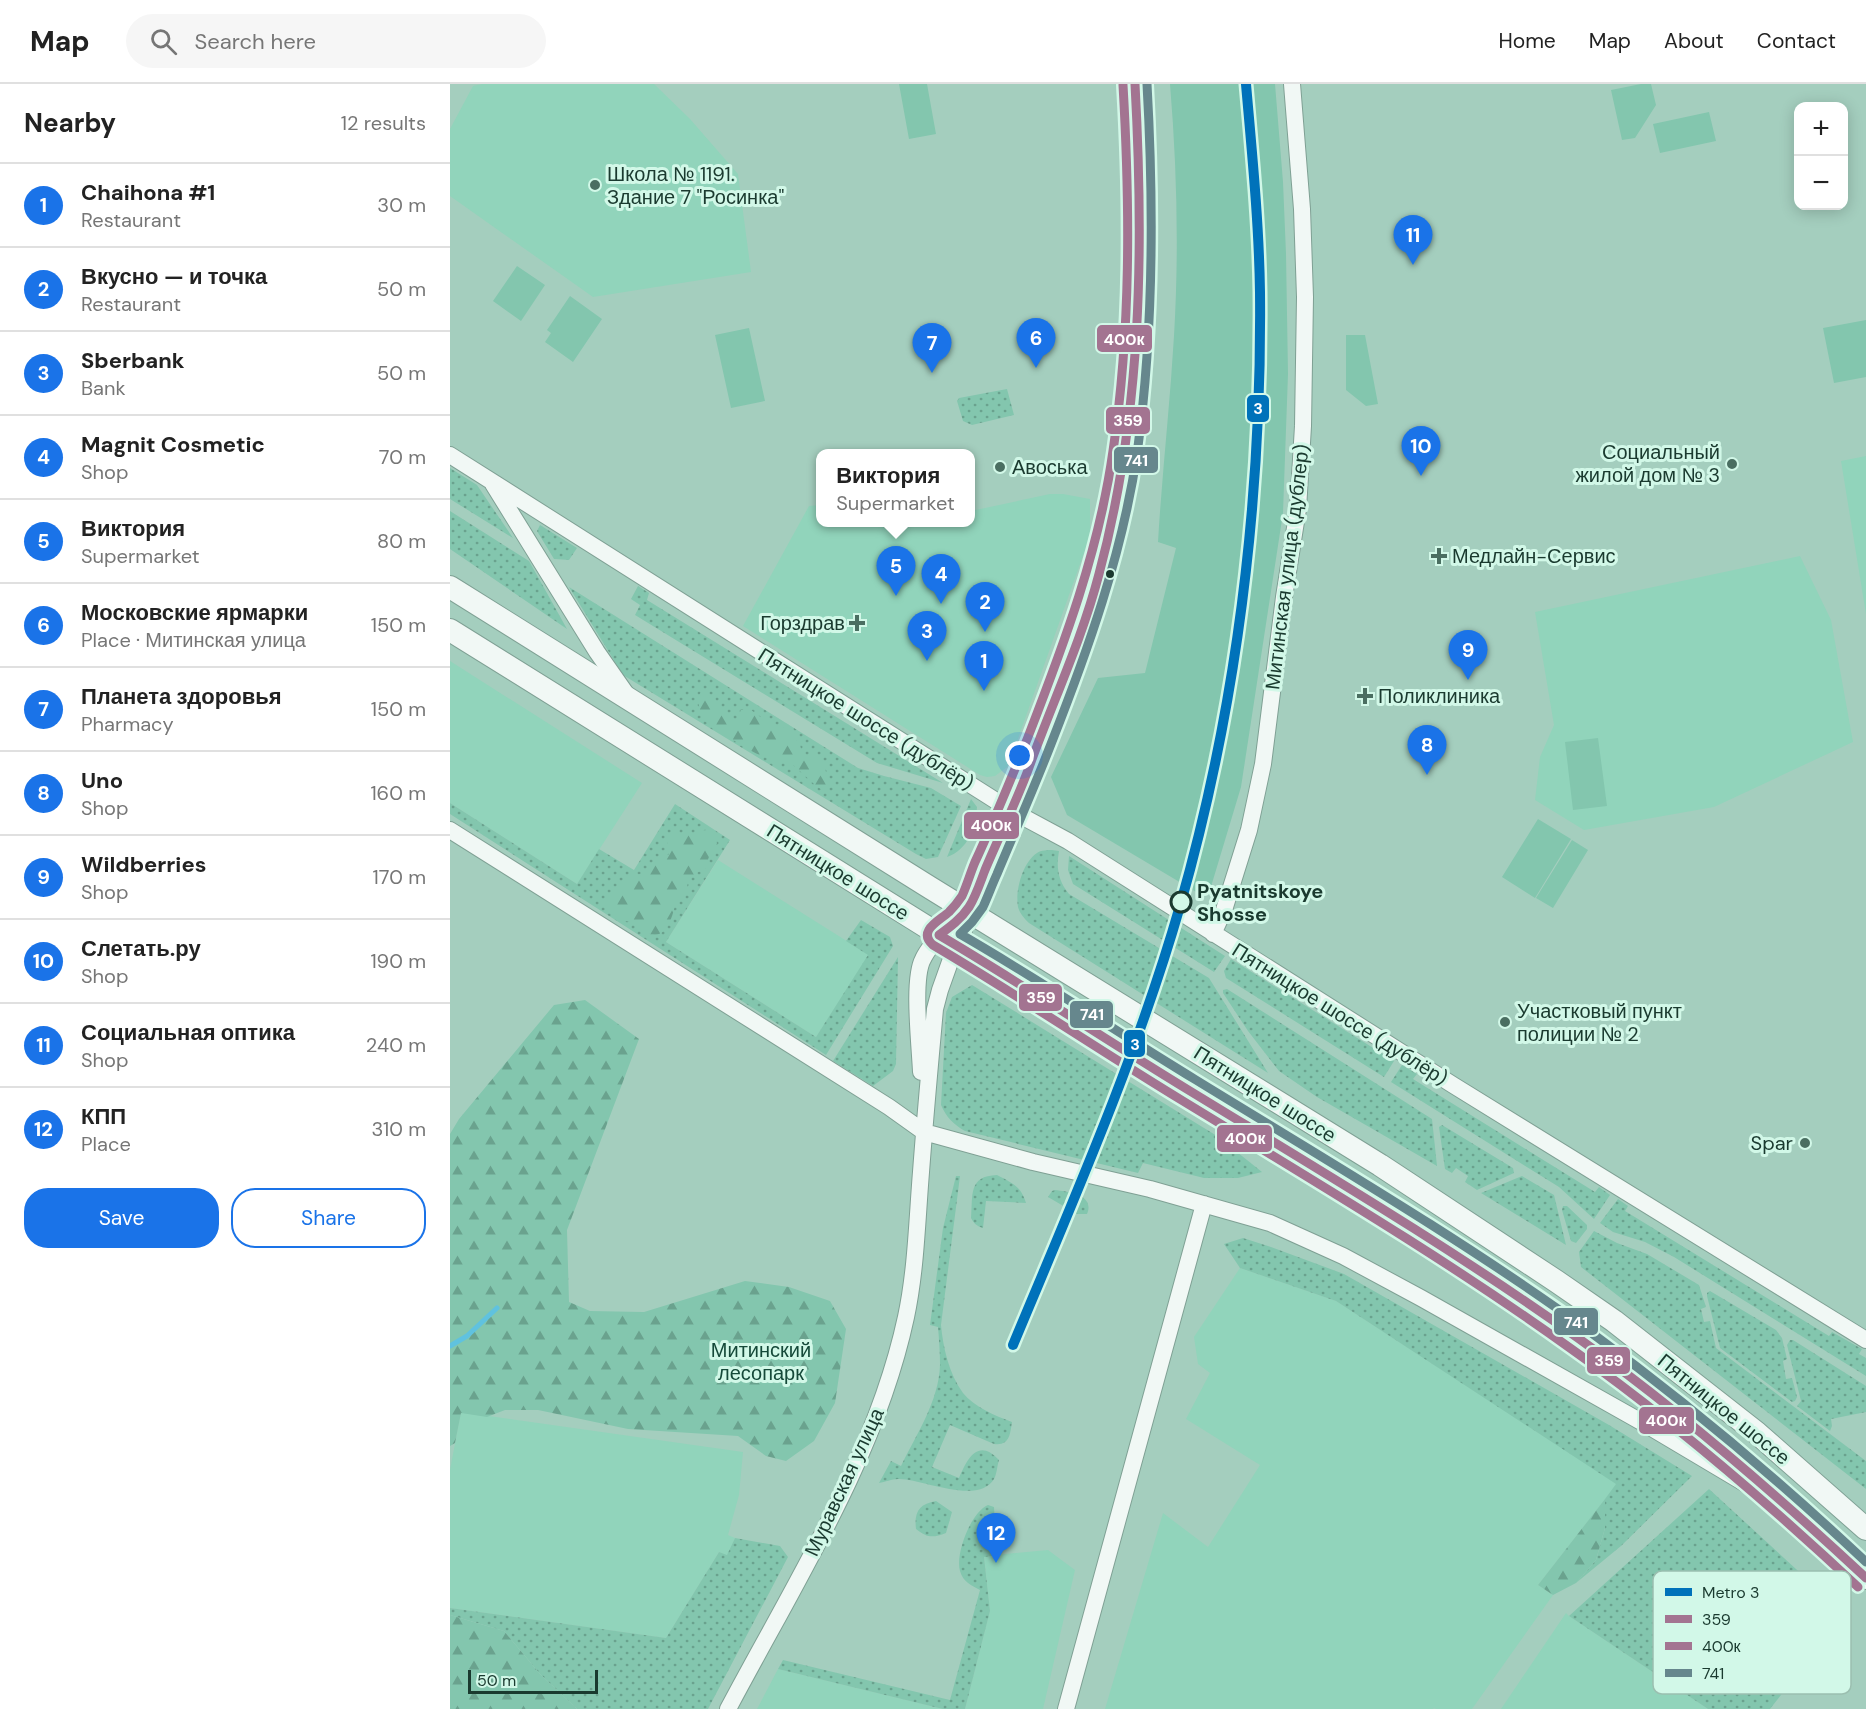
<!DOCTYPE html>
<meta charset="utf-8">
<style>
body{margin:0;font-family:"DM Sans",sans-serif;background:#f6f6f6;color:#222}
.controls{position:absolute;right:18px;top:18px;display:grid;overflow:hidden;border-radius:12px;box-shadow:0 3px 15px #0003}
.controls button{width:54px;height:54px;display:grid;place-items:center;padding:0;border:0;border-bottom:2px solid #e0e0e0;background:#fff;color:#222;font:30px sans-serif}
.scale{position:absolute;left:18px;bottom:15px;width:130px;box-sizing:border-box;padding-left:6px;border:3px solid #1a3a2f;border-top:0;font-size:16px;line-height:21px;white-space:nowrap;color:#1a3a2f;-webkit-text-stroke:4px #d2f8e8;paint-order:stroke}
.you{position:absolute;left:570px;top:672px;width:21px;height:21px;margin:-15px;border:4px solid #fff;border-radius:50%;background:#1a73e8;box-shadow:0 0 0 9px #1a73e833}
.badge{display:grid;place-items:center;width:39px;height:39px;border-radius:50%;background:#1a73e8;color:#fff;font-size:20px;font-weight:700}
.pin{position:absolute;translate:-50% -50px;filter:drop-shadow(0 2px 3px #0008)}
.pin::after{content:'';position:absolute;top:32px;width:21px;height:18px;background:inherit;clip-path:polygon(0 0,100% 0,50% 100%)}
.popup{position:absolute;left:366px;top:365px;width:159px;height:78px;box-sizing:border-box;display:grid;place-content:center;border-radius:12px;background:#fff;filter:drop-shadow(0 2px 4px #0005);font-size:20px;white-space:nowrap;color:#767676}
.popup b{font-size:22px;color:#222}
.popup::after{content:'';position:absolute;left:50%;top:100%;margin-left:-12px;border:12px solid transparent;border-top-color:#fff}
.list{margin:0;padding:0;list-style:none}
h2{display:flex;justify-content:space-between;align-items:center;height:78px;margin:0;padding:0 24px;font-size:26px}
h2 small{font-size:20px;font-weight:400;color:#767676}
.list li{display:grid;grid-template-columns:39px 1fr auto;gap:18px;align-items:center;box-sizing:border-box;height:84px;padding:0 24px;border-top:2px solid #e0e0e0}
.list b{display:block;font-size:22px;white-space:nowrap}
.list p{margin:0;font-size:20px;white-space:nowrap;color:#767676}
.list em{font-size:20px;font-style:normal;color:#767676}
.actions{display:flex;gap:12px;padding:18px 24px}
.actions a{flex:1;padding:14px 0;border:2px solid #1a73e8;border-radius:24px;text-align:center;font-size:21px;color:#1a73e8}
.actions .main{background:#1a73e8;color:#fff}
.icon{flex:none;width:33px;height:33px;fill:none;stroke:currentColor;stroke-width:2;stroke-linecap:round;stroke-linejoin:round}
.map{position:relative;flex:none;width:1416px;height:1625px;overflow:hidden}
header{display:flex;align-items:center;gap:36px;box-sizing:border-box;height:84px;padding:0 30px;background:#fff;border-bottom:2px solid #e0e0e0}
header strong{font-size:28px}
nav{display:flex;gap:33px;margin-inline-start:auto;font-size:21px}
.search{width:420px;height:54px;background:#f6f6f6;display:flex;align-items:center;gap:15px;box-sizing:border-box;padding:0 21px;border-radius:33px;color:#767676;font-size:22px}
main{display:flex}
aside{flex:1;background:#fff}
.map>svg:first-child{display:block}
.built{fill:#91d4bb}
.grass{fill:url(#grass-dots)}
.forest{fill:url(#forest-firs)}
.green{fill:#83c6ae}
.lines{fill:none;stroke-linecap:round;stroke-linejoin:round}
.stream{stroke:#60c2df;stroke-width:5}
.minor-casing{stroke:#7fa094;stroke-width:18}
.major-casing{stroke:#7fa094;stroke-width:24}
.minor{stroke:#f1f8f5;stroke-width:16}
.major{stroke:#f1f8f5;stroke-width:22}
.bus-1-casing{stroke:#d2f8e8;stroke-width:14}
.bus-2-casing{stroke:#d2f8e8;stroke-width:14}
.bus-3-casing{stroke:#d2f8e8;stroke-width:14}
.bus-1{stroke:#a37491;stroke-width:9}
.bus-2{stroke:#a37491;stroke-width:9}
.bus-3{stroke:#66878d;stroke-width:9}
.metro-1-casing{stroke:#d2f8e8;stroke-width:15}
.metro-1{stroke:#0072ba;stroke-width:10}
.poi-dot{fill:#4a6e61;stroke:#d2f8e8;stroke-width:2}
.bus-dot{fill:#1a3a2f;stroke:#d2f8e8;stroke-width:2}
.stop-dot{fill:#d2f8e8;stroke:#1a3a2f;stroke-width:3}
.labels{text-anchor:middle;stroke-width:6;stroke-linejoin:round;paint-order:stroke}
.poi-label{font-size:20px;fill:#1a3a2f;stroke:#d2f8e8;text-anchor:start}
.street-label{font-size:20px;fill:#1a3a2f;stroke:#d2f8e8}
.stop-label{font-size:20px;font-weight:bold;fill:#1a3a2f;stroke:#d2f8e8;text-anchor:start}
.park-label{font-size:20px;fill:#154939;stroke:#d2f8e8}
.key{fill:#d2f8e8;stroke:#9bbfb0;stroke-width:1.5}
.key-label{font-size:16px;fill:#1a3a2f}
.line-badge{stroke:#d2f8e8;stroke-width:2}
.badge-label{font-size:16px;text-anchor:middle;font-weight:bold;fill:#fff}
</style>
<header>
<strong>Map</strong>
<div class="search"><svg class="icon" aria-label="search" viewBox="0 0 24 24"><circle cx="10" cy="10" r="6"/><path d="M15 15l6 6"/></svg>Search here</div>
<nav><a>Home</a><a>Map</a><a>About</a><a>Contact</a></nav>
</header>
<main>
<aside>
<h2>Nearby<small>12 results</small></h2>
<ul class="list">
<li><span class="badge">1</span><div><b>Chaihona #1</b><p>Restaurant</p></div><em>30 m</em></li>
<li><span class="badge">2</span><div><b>Вкусно — и точка</b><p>Restaurant</p></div><em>50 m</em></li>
<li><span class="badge">3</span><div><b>Sberbank</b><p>Bank</p></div><em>50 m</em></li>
<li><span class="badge">4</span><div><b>Magnit Cosmetic</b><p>Shop</p></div><em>70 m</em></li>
<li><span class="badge">5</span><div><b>Виктория</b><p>Supermarket</p></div><em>80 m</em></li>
<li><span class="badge">6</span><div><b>Московские ярмарки</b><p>Place · Митинская улица</p></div><em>150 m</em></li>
<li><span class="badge">7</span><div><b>Планета здоровья</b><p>Pharmacy</p></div><em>150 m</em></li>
<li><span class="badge">8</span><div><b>Uno</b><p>Shop</p></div><em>160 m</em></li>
<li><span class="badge">9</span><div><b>Wildberries</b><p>Shop</p></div><em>170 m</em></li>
<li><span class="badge">10</span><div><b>Слетать.ру</b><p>Shop</p></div><em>190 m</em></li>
<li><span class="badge">11</span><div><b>Социальная оптика</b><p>Shop</p></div><em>240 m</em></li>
<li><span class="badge">12</span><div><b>КПП</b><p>Place</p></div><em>310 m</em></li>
</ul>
<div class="actions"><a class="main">Save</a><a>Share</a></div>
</aside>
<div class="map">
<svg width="1416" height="1625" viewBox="0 0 1416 1625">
<defs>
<pattern id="grass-dots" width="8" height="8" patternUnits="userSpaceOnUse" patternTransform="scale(1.5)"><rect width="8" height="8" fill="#83c6ae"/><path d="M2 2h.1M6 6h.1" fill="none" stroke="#6aa28e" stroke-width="1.8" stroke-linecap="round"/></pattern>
<pattern id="forest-firs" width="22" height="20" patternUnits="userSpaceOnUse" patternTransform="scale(1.5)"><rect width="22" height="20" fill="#83c6ae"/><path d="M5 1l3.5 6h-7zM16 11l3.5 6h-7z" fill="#6aa28e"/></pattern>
</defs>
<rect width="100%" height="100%" fill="#a4cebe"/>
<path class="built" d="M 32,0 L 204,0 L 240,35 L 288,90 L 301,188 L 143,213 L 0,112 L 0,45 L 23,2 Z
M 1416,372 L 1416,530 L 1391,377 Z
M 600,410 L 613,410 L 640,415 L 640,452 L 560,677 L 557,683 L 545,692 L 537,693 L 530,691 L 293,542 L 359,422 L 371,421 L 371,438 L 521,438 L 521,427 Z
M 1350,472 L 1381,536 L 1403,658 L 1264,723 L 1134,746 L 1085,716 L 1090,673 L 1104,641 L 1085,528 Z
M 0,577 L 192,699 L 127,800 L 0,719 Z
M 268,776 L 419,871 L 366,953 L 216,858 Z
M 790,1184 L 886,1217 L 1167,1400 L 1088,1501 L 1103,1511 L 1022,1625 L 986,1625 L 984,1624 L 983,1625 L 655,1625 L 713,1429 L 758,1463 L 810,1381 L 736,1335 L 760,1289 L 748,1280 L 744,1253 Z
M 11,1328 L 293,1368 L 289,1411 L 278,1451 L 285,1454 L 277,1472 L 269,1468 L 216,1554 L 0,1524 L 0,1386 Z
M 598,1466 L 625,1486 L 593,1625 L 515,1625 L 540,1527 L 534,1472 Z
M 1116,1529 L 1119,1532 L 1258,1625 L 1051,1625 Z
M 328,1585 L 493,1625 L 307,1625 Z"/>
<path class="grass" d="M 557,305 L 564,331 L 522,341 L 513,337 L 507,317 L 509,314 Z
M 0,384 L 27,401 L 63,454 L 0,415 Z
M 0,427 L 79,477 L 117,545 L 0,465 Z
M 90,441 L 127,464 L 119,476 L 104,475 L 87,447 Z
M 188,502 L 199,509 L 197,516 L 493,699 L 427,679 L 185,531 L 190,521 L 181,515 Z
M 119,503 L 408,684 L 434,692 L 481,704 L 511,722 L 488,773 L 476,775 L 466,770 L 173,591 Z
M 521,715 L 527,723 C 526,743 518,766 497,773 Z
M 0,719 L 127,800 L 149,765 L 184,786 L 225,720 L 280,756 L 216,858 L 366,953 L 418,871 L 396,857 L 411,836 L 440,853 L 443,862 L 376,971 L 0,730 Z
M 602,766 L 609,767 C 606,783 608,797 619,810 L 759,894 L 818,989 L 579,839 C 574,834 570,830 568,823 C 565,806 573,778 587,769 C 591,766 597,766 602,766 Z
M 619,772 L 775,872 L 764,888 L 623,800 L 618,786 Z
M 448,873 L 446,980 L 443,987 L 423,1002 L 383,977 Z
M 781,875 L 944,977 L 934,993 L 776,894 L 774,887 Z
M 522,901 L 767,1052 L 812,1088 L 788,1094 L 754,1094 L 693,1079 L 688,1089 L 515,1047 C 504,1041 496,1033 491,1021 L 496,929 L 502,913 Z
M 777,905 L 982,1035 L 987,1082 L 867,1013 L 829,987 L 798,947 L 773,909 L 773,906 Z
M 952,981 L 967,990 L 963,995 L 1145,1108 L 1149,1103 L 1160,1111 L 1144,1135 L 1109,1103 L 941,998 Z
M 992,1041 L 1063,1084 L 1064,1089 L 1027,1106 L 1015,1098 L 1018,1092 L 1006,1084 L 1002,1089 L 995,1085 L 989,1043 Z
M 547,1091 C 562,1099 571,1102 576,1119 L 536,1117 L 533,1144 C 527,1142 524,1140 521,1134 C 523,1111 518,1092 547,1091 Z
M 506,1092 L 510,1092 L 491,1241 C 493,1263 499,1290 513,1309 C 524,1323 546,1332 562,1338 C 560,1350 560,1362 544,1360 L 500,1341 L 482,1383 L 509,1394 C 517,1375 528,1353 549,1376 C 547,1382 547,1390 544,1395 C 528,1422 470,1394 448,1395 C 442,1395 435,1398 429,1399 L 441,1377 L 451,1382 C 466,1351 489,1317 490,1281 C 490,1268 489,1255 488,1243 L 480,1241 L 493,1144 Z
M 1072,1092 L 1104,1111 L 1116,1161 L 1031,1109 Z
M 605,1106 C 620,1108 645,1111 637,1130 L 627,1130 L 598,1113 L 602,1107 Z
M 1168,1115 L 1178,1122 L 1175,1127 L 1379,1252 L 1382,1248 L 1412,1265 L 1409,1270 L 1416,1274 L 1416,1292 L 1224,1173 L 1195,1158 L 1163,1148 L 1150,1139 Z
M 1113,1122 L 1117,1122 L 1137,1141 L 1137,1145 L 1126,1159 L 1121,1157 L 1112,1126 Z
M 1144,1147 L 1167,1159 L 1197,1170 L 1249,1201 L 1256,1223 L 1251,1225 L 1254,1238 L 1260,1237 L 1266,1264 L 1416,1377 L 1416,1405 L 1131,1183 L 1129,1168 Z
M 793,1154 L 821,1163 L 894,1190 L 1159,1341 L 1242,1392 L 1171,1462 L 1126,1499 L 1146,1476 L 1155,1444 L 1155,1415 L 1166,1400 L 886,1217 L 790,1184 L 774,1160 Z
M 1260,1207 L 1326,1246 L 1332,1254 L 1337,1275 L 1333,1277 L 1336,1295 L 1342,1294 L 1347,1313 L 1345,1317 L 1342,1318 L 1270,1264 L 1257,1212 L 1257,1209 Z
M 1340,1256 L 1343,1256 L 1416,1302 L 1416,1328 L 1381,1335 L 1382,1342 L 1380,1347 L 1347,1322 L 1351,1317 L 1337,1261 Z
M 1259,1405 L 1395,1530 L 1320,1625 L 1258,1625 L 1119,1532 Z
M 486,1417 L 502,1428 L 496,1449 C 483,1454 477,1454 466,1445 C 464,1428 469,1420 486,1417 Z
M 538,1421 L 544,1423 L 547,1471 L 534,1473 L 540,1527 L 515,1625 L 493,1625 L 328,1585 L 333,1576 L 500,1616 L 530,1506 C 521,1501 513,1498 510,1487 C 505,1470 521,1428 538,1421 Z
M 285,1454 L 330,1462 L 338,1473 L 258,1625 L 127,1625 L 90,1590 L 54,1547 L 0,1531 L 0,1524 L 216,1554 L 269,1468 L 277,1471 Z"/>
<path class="forest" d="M 252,606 C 270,614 266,622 278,635 L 288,635 L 291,625 L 301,626 L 316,637 L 336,644 L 350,660 L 352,670 L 372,674 C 376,684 376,693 381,703 L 372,706 L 364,700 L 341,679 C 311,679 278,652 253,636 L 247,615 Z
M 257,746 C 264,752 270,758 266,767 C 257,771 258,776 257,784 L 248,788 L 239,795 L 235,810 L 226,816 C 224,827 218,856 200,850 C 194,848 191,840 185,838 C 182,837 179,838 176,837 C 165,835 153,826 155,814 L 172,801 L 176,792 L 192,790 L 205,776 L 215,773 L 219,770 L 217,755 C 224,747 231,749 241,751 L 247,747 Z
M 135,916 L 189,955 L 117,1146 L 119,1218 L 140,1227 L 194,1228 L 295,1197 L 339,1203 L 380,1217 L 396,1245 L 385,1319 L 364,1357 L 336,1377 L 316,1372 L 288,1352 L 178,1345 L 88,1326 L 55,1326 L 37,1333 L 11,1329 L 5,1359 L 0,1362 L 0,1050 L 9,1035 L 104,921 Z
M 1155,1415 L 1155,1444 L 1146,1476 L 1126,1499 L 1103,1511 L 1088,1501 Z
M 0,1531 L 54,1547 L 90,1590 L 127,1625 L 0,1625 Z"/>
<path class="green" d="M 449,0 L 477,0 L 486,50 L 459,55 Z
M 720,0 L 825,0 L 833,98 L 836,170 L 838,290 L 833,429 L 791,703 L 760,806 L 748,809 L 617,731 L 601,693 L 648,594 L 695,589 L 726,464 L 708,458 C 712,389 720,321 724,252 C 729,168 727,84 720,0 Z
M 1191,0 L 1201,0 L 1206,21 L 1185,54 L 1172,56 L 1161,6 Z
M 1259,28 L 1266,57 L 1210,69 L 1203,40 Z
M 67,182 L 95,201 L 71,237 L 43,217 Z
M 120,212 L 152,235 L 123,278 L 95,258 L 101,249 L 97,246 Z
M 1416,236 L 1416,293 L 1384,299 L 1373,244 Z
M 299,244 L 315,317 L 281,324 L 265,251 Z
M 896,251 L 915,251 L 928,320 L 916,322 L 896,306 Z
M 1148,654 L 1157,722 L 1123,726 L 1115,658 Z
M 1088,735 L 1121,755 L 1085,814 L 1052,793 Z
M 1122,756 L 1138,766 L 1103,824 L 1086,814 Z"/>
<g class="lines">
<path class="stream" d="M 0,1262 L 17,1252 L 47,1224"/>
<defs>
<path id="minor" d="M 0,371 L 562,727 L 618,757 L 1003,1001 L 1416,1256
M 43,400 L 147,568 L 177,611
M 0,746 L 439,1023 L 474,1048 L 583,1078 L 700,1105 L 820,1139 L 893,1172 L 971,1214 L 1195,1340 L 1306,1406
M 763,850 L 774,826 L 799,746 L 813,680 L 834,513 L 848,425 L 853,342 L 855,213 L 852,125 L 842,0
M 471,988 C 470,962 462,895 473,875 C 477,866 484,859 489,851
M 278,1625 C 344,1500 426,1373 456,1233 C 466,1186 467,1137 471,1088 C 475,1034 480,980 485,925 L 490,906 L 506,861
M 616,1625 L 754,1120"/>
<path id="major" d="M 0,503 L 479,803 L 930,1081 L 1106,1197 L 1164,1237 L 1307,1349 L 1416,1445
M 0,546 L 727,999 L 913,1113 L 1087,1226 L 1180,1293 L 1272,1366 L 1381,1460 L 1416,1494
M 506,861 L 517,827 L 562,727 L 623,570 L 649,491 L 664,433 L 677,365 L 687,239 L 690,122 L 689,65 L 685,0"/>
</defs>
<use href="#minor" class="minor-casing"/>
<use href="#major" class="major-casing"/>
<use href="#minor" class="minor"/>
<use href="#major" class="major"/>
<defs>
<path id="bus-1" d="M 685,0 C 694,165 692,330 649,490 C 632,555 604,615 581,678 C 568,715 550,750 535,786 C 530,799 526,812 519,823 C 511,835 500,843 489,851 C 574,901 656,956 740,1007 C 871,1087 1003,1165 1128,1254 C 1230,1327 1325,1409 1416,1494"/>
<path id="bus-2" d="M 673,1 C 680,123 681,245 663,367 C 649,467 614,560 578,653 C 561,695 544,737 525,778 C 520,790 517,801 512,812 C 508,818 504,823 499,828 C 489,837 467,847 483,861 C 568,911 649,966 733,1017 C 864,1097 996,1175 1120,1264 C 1222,1336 1317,1418 1408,1503"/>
<path id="bus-3" d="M 697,0 C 704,124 704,247 687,370 C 672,471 638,566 601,660 C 584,704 565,747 547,790 C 542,801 538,812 533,823 L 522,838 L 510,850 C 590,896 667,948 746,996 C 878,1077 1013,1156 1139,1247 C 1236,1318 1328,1395 1416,1478"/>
</defs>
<use href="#bus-1" class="bus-1-casing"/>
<use href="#bus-2" class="bus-2-casing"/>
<use href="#bus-3" class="bus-3-casing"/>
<use href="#bus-1" class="bus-1"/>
<use href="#bus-2" class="bus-2"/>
<use href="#bus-3" class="bus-3"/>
<defs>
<path id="metro-1" d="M 563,1261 C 623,1117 687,972 730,822 C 787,622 812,416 810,208 C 809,139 802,69 796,0"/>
</defs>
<use href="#metro-1" class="metro-1-casing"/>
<use href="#metro-1" class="metro-1"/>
</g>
<g class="poi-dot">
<circle cx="145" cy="101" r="6"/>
<circle cx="1282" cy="380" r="6"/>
<circle cx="550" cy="383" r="6"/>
<path d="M986 463h6v6h6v6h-6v6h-6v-6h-6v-6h6z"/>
<path d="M404 530h6v6h6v6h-6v6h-6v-6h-6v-6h6z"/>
<path d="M912 603h6v6h6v6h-6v6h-6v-6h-6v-6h6z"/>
<circle cx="1055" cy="938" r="6"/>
<circle cx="1355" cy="1059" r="6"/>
</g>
<circle class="bus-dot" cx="660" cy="490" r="5"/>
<circle class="stop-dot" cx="731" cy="818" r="10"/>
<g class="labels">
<g class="poi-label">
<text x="157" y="97">Школа № 1191.<tspan x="157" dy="23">Здание 7 "Росинка"</tspan></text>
<text x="1270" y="375" text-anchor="end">Социальный<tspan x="1270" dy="23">жилой дом № 3</tspan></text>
<text x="562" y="390">Авоська</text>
<text x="1002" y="479">Медлайн-Сервис</text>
<text x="395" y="546" text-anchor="end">Горздрав</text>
<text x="928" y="619">Поликлиника</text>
<text x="1067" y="934">Участковый пункт<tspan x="1067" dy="23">полиции № 2</tspan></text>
<text x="1343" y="1066" text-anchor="end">Spar</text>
</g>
<g class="street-label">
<text transform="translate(837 483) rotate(-83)" y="7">Митинская улица (дублер)</text>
<text transform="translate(416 635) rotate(32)" y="7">Пятницкое шоссе (дублёр)</text>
<text transform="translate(388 788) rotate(32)" y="7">Пятницкое шоссе</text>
<text transform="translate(890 930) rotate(32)" y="7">Пятницкое шоссе (дублёр)</text>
<text transform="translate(815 1010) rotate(32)" y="7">Пятницкое шоссе</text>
<text transform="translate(1274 1325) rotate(39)" y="7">Пятницкое шоссе</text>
<text transform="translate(394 1398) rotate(-65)" y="7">Муравская улица</text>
</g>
<g class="stop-label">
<text x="747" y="814">Pyatnitskoye<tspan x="747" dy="23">Shosse</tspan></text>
</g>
<g class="park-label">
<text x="311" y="1273">Митинский<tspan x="311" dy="23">лесопарк</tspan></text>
</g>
</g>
<rect x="1203" y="1487" width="198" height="123" rx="9" class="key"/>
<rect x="1215" y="1504" width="27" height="8" fill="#0072ba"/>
<rect x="1215" y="1531" width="27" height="8" fill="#a37491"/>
<rect x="1215" y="1558" width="27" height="8" fill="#a37491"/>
<rect x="1215" y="1585" width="27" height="8" fill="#66878d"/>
<g class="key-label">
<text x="1252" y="1514">Metro 3</text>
<text x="1252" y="1541">359</text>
<text x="1252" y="1568">400к</text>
<text x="1252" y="1595">741</text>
</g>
<g class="line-badge">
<rect x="646" y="240" width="57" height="29" rx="6" fill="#a37491"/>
<rect x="796" y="310" width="24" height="29" rx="6" fill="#0072ba"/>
<rect x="655" y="322" width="46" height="29" rx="6" fill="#a37491"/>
<rect x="663" y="362" width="46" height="28" rx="6" fill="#66878d"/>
<rect x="513" y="727" width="57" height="29" rx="6" fill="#a37491"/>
<rect x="568" y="899" width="45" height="29" rx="6" fill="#a37491"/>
<rect x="619" y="916" width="45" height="29" rx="6" fill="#66878d"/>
<rect x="673" y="945" width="23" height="29" rx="6" fill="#0072ba"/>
<rect x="766" y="1040" width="57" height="29" rx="6" fill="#a37491"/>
<rect x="1103" y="1223" width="46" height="29" rx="6" fill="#66878d"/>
<rect x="1136" y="1262" width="45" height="29" rx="6" fill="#a37491"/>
<rect x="1188" y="1322" width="57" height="29" rx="6" fill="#a37491"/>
</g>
<g class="badge-label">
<text x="674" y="261">400к</text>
<text x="808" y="330">3</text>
<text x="678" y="342">359</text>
<text x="686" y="382">741</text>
<text x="541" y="747">400к</text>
<text x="591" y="919">359</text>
<text x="642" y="936">741</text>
<text x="685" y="966">3</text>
<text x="795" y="1060">400к</text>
<text x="1126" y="1244">741</text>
<text x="1159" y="1282">359</text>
<text x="1216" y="1342">400к</text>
</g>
</svg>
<div class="controls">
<button>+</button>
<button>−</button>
</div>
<div class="scale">50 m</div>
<div class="you"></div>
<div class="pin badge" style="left:534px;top:607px">1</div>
<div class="pin badge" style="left:535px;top:548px">2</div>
<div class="pin badge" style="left:477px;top:577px">3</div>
<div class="pin badge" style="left:491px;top:520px">4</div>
<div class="pin badge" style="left:446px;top:512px">5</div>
<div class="popup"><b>Виктория</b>Supermarket</div>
<div class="pin badge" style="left:586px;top:284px">6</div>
<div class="pin badge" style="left:482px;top:289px">7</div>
<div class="pin badge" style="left:977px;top:691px">8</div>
<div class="pin badge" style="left:1018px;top:596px">9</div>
<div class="pin badge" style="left:971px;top:392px">10</div>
<div class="pin badge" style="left:963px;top:181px">11</div>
<div class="pin badge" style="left:546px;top:1479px">12</div>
</div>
</main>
